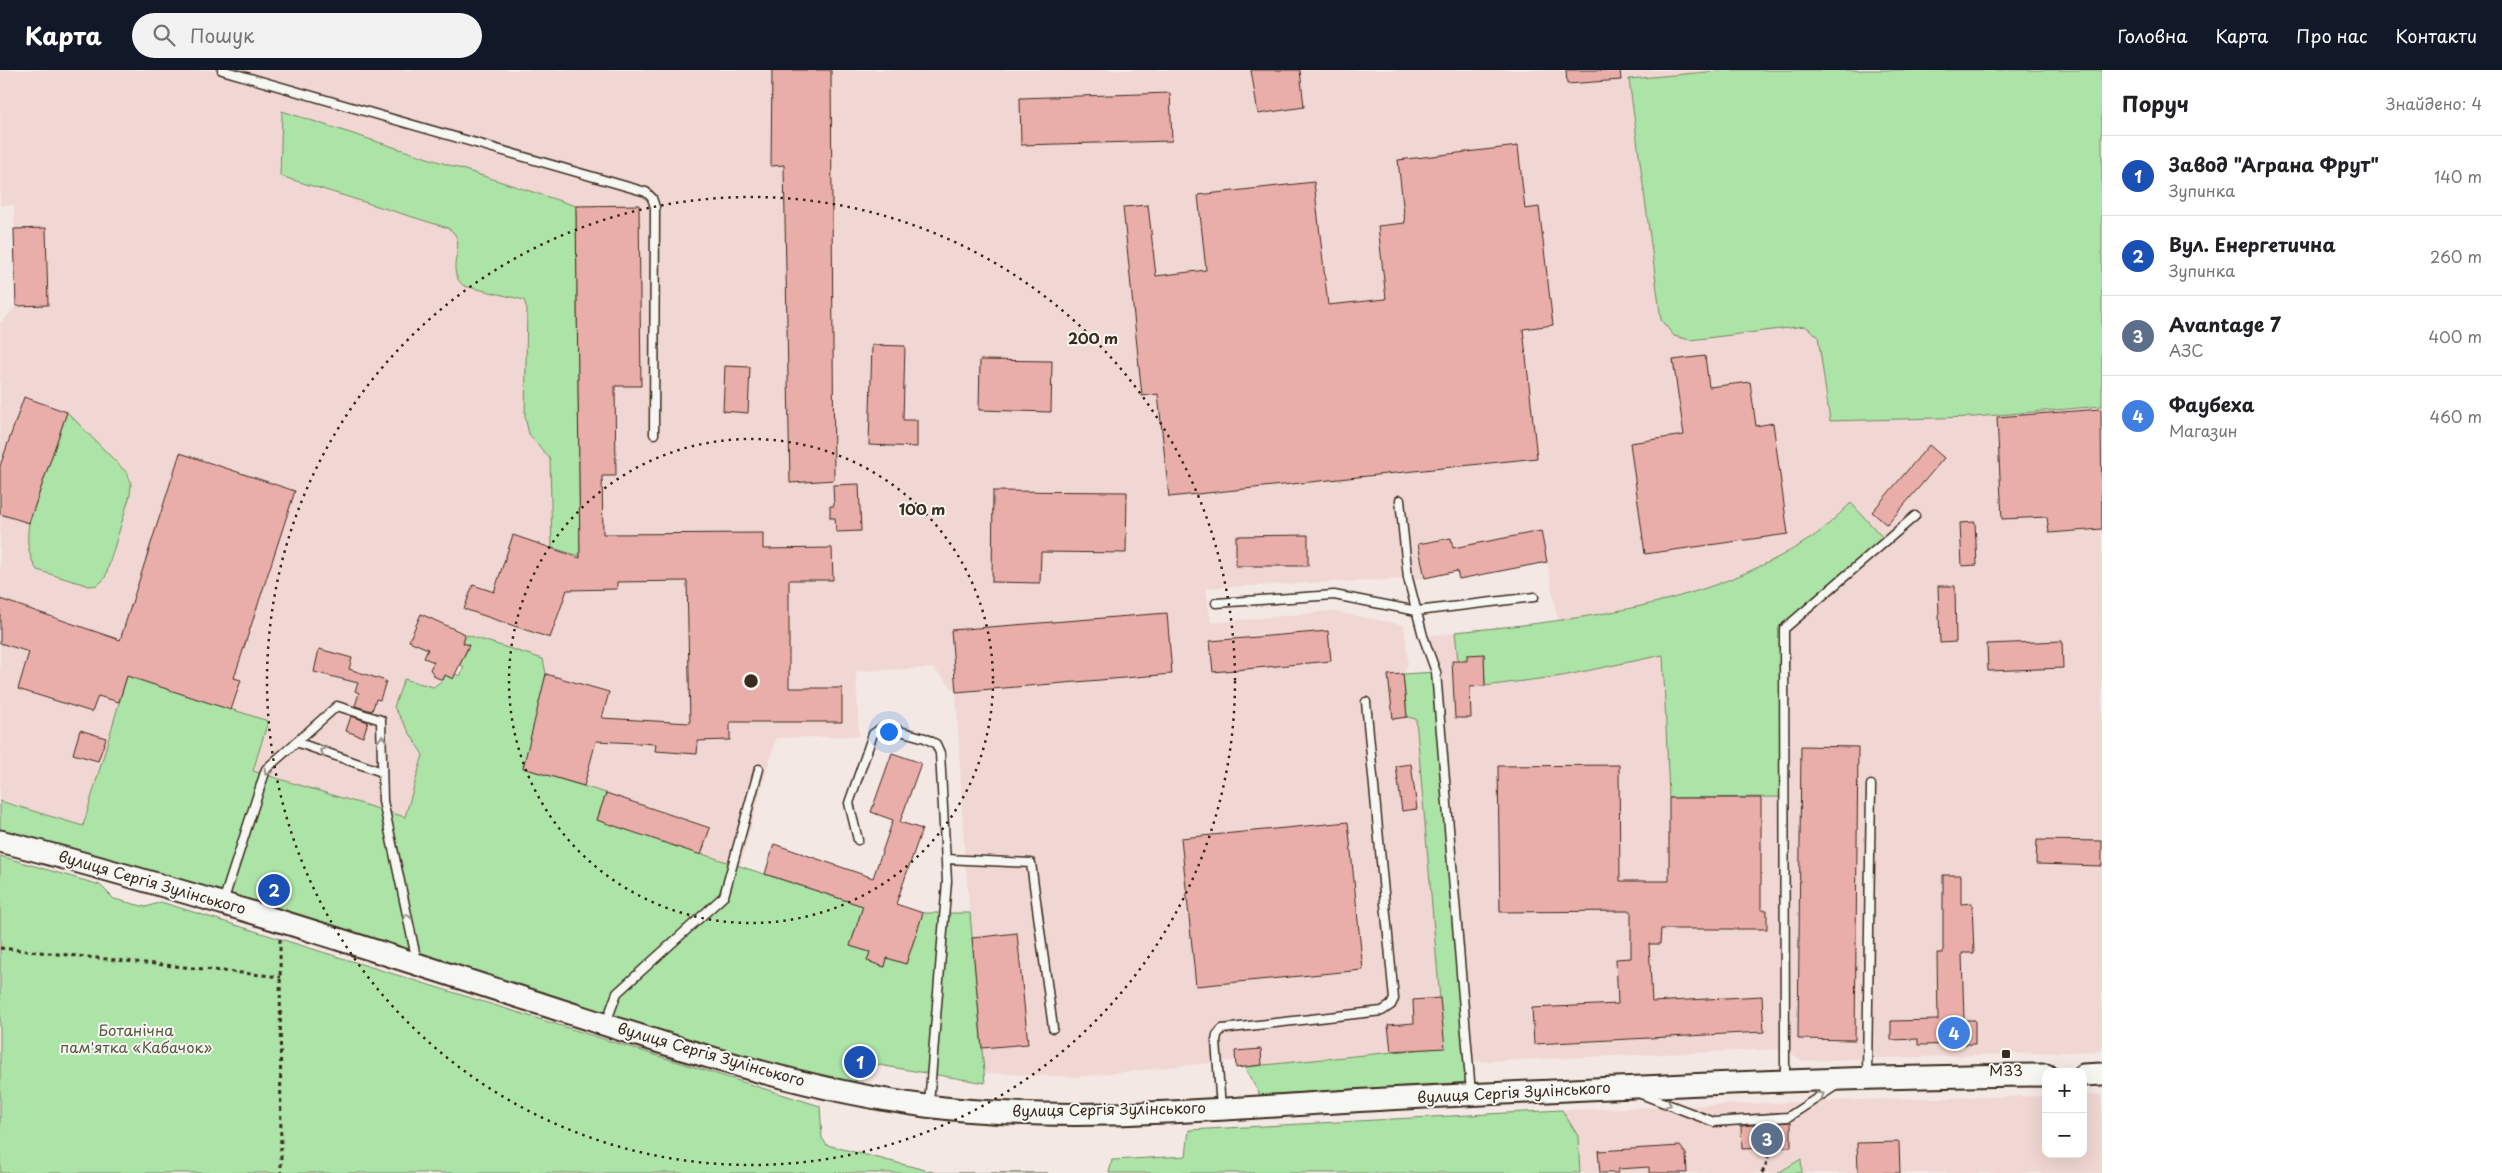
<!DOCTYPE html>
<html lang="uk">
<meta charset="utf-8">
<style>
body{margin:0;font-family:"Playpen Sans",sans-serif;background:#f2f2f2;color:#202124}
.controls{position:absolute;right:15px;bottom:15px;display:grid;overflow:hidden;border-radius:10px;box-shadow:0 5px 20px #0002}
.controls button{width:45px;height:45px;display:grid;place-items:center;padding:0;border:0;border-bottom:1px solid #e0e0e0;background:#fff;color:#202124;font:25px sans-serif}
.you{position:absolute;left:888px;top:661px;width:18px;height:18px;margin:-12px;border:4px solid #fff;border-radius:50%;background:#1a73e8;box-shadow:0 0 0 8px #1a73e833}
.badge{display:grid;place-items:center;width:32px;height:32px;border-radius:50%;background:#111827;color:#fff;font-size:16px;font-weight:700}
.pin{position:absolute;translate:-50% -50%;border:2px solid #fff;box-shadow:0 1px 5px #0006}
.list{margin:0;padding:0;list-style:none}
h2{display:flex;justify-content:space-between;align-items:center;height:65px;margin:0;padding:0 20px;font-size:21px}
h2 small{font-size:16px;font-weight:400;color:#757577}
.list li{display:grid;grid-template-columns:32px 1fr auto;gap:15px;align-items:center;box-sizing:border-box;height:80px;padding:0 20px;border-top:1px solid #e0e0e0}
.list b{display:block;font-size:19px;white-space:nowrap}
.list p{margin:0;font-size:16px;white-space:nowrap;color:#757577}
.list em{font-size:16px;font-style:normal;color:#757577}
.icon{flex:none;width:28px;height:28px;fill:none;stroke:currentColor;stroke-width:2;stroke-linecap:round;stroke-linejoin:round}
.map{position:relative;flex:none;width:2102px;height:1103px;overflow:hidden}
header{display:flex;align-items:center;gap:30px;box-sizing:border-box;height:70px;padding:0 25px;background:#111827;color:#fff}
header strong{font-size:24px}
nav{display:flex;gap:28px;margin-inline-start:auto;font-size:18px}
.search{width:350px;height:45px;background:#f2f2f2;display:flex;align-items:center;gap:12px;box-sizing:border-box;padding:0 18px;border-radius:28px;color:#757577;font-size:19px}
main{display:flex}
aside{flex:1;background:#fff}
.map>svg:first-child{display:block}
.built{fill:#f1d7d3;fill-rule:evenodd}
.green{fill:#ace3a7;stroke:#748662}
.building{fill:#eaaeaa;stroke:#3b2a1e}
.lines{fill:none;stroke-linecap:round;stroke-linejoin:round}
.lane-casing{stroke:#3b2a1e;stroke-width:11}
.secondary-casing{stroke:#3b2a1e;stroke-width:25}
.path{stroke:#3b2a1e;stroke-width:3;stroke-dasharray:4 4;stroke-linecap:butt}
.lane{stroke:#f6f6f2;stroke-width:8}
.secondary{stroke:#f6f6f2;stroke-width:21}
.oneway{stroke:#989088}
.ring{fill:none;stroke:#3b2a1e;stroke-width:2.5;stroke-dasharray:2.5 5}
.poi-dot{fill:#3b2a1e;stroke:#f6f6f2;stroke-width:2}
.labels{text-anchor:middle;stroke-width:4;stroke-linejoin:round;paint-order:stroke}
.street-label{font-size:15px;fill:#3b2a1e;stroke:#f6f6f2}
.park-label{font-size:15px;fill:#575840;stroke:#f6f6f2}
.poi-label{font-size:15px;fill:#3b2a1e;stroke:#f6f6f2}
.centre{fill:#3b2a1e;stroke:#f6f6f2;stroke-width:2.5}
.ring-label{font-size:15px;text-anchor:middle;font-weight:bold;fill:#3b2a1e;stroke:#f6f6f2;stroke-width:4;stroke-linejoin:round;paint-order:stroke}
</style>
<header>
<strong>Карта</strong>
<div class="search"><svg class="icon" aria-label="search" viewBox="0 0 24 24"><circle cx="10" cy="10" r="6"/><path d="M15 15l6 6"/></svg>Пошук</div>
<nav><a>Головна</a><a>Карта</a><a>Про нас</a><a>Контакти</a></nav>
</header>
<main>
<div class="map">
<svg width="2102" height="1103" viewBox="0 0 2102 1103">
<rect width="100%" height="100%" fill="#f4e8e4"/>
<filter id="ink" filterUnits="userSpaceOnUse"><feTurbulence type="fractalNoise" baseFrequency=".02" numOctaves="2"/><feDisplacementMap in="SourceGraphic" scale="10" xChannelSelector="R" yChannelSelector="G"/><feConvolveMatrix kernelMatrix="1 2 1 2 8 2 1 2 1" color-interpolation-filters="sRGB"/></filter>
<g filter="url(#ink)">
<path class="built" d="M 0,0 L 2102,0 L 2102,981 L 1802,991 L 1785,979 L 1468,992 L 1436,602 L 1423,566 L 1558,552 L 1547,492 L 1459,509 L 1457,501 L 1425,508 L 1206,518 L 1211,553 L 1331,541 L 1404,555 L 1408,593 L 1403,604 L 1407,647 L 1416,648 L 1445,977 L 1236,998 L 1235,991 L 1218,992 L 1076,1007 L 984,1003 L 964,777 L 956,622 L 933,598 L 856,601 L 859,666 L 776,668 L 740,796 L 701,785 L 710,757 L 584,716 L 609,621 L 546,604 L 543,589 L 467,565 L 421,545 L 409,571 L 428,579 L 424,588 L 434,592 L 431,599 L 435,607 L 443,610 L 394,637 L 423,685 L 405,747 L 253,701 L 268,651 L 231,640 L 241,611 L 234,608 L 295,420 L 181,384 L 120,570 L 0,529 L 0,254 L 16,236 L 14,135 L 0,135 ZM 282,42 L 576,136 L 580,486 L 578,487 L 552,478 L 550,389 L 529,364 L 527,239 L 524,230 L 464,216 L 454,199 L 458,171 L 455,162 ZM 320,580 L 352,588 L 346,610 L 314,602 Z
M 0,573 L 110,610 L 127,606 L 83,756 L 0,730 Z
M 2083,1025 L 2102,1025 L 2102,1103 L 1802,1103 L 1801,1089 L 1778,1103 L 1580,1103 L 1578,1066 L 1562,1040 L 1888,1029 L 2046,1026 L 2046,1084 L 2083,1084 Z"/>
<path class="green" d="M 1729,0 L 2102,0 L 2102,336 L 1974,347 L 1830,351 L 1818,266 L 1805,256 L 1690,270 L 1674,266 L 1661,250 L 1629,9 Z
M 282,41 L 576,136 L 580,486 L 552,478 L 550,389 L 529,364 L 525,347 L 527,239 L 524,230 L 464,216 C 441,197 472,173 448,158 L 280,106 Z
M 67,342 L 128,404 L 131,414 L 130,425 L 105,508 L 98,515 L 89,516 L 37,500 C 28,486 26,470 29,453 Z
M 1851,433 L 1886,471 L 1784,559 L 1784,727 L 1669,728 L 1663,585 L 1562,606 L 1485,616 L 1484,584 L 1458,591 L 1455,562 C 1577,550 1705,537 1811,468 C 1825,459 1838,445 1851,433 Z
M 467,565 L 543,589 L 546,604 L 524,698 L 606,723 L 597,750 L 863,836 L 850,876 L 870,882 L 868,891 L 884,897 L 887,888 L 906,894 L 923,843 L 970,843 L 985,1013 L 861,992 L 852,1024 L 0,771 L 0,731 L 83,756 L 127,606 L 268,651 L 253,701 L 405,747 L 423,685 L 394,637 L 404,609 L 433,617 L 443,610 L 445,605 L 453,609 L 455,604 L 460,606 L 464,597 L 460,595 L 469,576 L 463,573 Z
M 1436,602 L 1470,1012 L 1260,1025 L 1244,997 L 1444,977 L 1416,649 L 1407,647 L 1403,604 Z
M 0,786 L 100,815 L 114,829 L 146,837 L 161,832 L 820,1036 L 822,1068 L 827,1075 L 937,1103 L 1048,1103 L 0,1103 Z
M 1562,1040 L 1578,1066 L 1580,1103 L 1109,1103 L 1112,1090 L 1186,1086 L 1189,1060 Z
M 1801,1089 L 1802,1103 L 1778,1103 Z"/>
<path class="building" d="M 772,0 L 831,0 L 834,410 L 790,413 L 784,95 L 771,96 Z
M 1251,0 L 1300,0 L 1304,37 L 1258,44 Z
M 1566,0 L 1620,0 L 1621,10 L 1567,14 Z
M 1170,23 L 1172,71 L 1021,75 L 1020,28 Z
M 1518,76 L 1525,139 L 1539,137 L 1553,255 L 1523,259 L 1537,388 L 1169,427 L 1158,324 L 1142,326 L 1123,137 L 1148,135 L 1156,206 L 1206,200 L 1198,125 L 1314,112 L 1328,235 L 1386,229 L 1378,156 L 1405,153 L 1398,90 Z
M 639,135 L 641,316 L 615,316 L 616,406 L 602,406 L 603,464 L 763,463 L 763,479 L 832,478 L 833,510 L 789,510 L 789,618 L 842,618 L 842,652 L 730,652 L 730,670 L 698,671 L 697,684 L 655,681 L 656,674 L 596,671 L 584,716 L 523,698 L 546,604 L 609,622 L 602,648 L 690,653 L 687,511 L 617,512 L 617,519 L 567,520 L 550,568 L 464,539 L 473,515 L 494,522 L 513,465 L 580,488 L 576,136 Z
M 46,158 L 48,235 L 16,236 L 14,159 Z
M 872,275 L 905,276 L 903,350 L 917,350 L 917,377 L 869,375 Z
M 1705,286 L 1709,317 L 1750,312 L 1756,356 L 1773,353 L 1788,464 L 1645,484 L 1630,373 L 1684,365 L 1673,290 Z
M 980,290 L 1052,291 L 1051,342 L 979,340 Z
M 725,296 L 750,297 L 748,343 L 723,341 Z
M 24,327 L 67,342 L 29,453 L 0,444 L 0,396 Z
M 2101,339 L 2102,459 L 2049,463 L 2047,447 L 2002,449 L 1997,347 Z
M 1929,375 L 1944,388 L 1887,455 L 1872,442 Z
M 180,383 L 295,421 L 234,608 L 241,610 L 231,640 L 127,606 L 119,632 L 98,626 L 92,642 L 18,619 L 29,582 L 0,573 L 0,529 L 120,570 Z
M 859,414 L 861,461 L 836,462 L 835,448 L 830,448 L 830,436 L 834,436 L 833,415 Z
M 993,421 L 1127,422 L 1126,483 L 1041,482 L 1040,513 L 992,512 Z
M 1975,452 L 1977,495 L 1962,496 L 1960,453 Z
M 1541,461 L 1547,492 L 1459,509 L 1457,501 L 1425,508 L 1418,474 L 1451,468 L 1453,478 Z
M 1308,465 L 1308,496 L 1236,496 L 1236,466 Z
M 1938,516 L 1955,516 L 1956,572 L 1940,573 Z
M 1167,543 L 1172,604 L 956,622 L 951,560 Z
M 421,544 L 465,564 L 463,573 L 469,575 L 453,609 L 445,605 L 443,610 L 435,607 L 430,599 L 434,592 L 424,588 L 428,579 L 409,571 Z
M 1328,561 L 1331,591 L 1213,602 L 1210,571 Z
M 2062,571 L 2063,598 L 1988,601 L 1987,574 Z
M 319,579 L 352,588 L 349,599 L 386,611 L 380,630 L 376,629 L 372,641 L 355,636 L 359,623 L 355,621 L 358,613 L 314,602 Z
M 1484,584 L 1485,616 L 1470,617 L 1471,648 L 1455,648 L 1452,591 L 1467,591 L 1467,585 Z
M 1403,604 L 1407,647 L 1393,649 L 1388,605 Z
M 351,646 L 368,652 L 363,667 L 346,661 Z
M 80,660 L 106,668 L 98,691 L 73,684 Z
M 1801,676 L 1858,677 L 1855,970 L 1798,969 Z
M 892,683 L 921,693 L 900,752 L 922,759 L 896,834 L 923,843 L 906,894 L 887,888 L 885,897 L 867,891 L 870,882 L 850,876 L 863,836 L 765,804 L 774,774 L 873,808 L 893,750 L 871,742 Z
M 1411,694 L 1417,739 L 1402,741 L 1396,696 Z
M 1619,695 L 1620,811 L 1669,811 L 1669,728 L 1761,728 L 1761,840 L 1767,840 L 1767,859 L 1661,859 L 1660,874 L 1649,874 L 1652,932 L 1762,926 L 1764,962 L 1534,974 L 1532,938 L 1618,934 L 1616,889 L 1631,888 L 1631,841 L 1500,842 L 1498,696 Z
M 606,723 L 710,758 L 701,785 L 597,750 Z
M 1348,752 L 1363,900 L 1196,916 L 1181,768 Z
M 2037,770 L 2102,771 L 2102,796 L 2036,794 Z
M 1943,805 L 1961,805 L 1961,834 L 1972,833 L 1974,883 L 1962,883 L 1964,950 L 1975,950 L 1975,974 L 1918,975 L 1918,969 L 1891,970 L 1891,951 L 1938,950 L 1937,883 L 1943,883 Z
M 1017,863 L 1028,974 L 982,978 L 972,868 Z
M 1440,928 L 1445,978 L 1391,981 L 1388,955 L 1414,953 L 1413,930 Z
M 1261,979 L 1262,995 L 1236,998 L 1235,981 Z
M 1791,1052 L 1791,1077 L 1742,1079 L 1741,1056 Z
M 1899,1072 L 1900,1103 L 1858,1103 L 1857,1073 Z
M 1680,1076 L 1686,1084 L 1687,1103 L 1649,1103 L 1649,1097 L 1618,1099 L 1618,1103 L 1600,1103 L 1598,1081 Z"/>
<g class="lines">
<defs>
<path id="lane" d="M 222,0 L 646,122 L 652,128 L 655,137 L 654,364
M 1400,430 L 1408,508 L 1423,566 L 1436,602 L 1471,1023
M 1216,533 L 1334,525 L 1417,541 L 1534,527
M 296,672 L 382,702
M 858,770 L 849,733 L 873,664 L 880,659 L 889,658 L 925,668 L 936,674 L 940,683 L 947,811 L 929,1034
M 946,789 L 1031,793 L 1053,958
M 223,832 L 266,699 L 337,636 L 381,650 L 383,731 L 417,892
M 606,953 L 617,923 L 724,826 L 759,699
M 1867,1006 L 1871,715
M 1785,1009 L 1784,559 L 1915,446
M 1641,1024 L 1714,1052 L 1788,1047 L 1837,1015
M 1221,1038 L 1216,971 L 1217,965 L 1222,959 L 1382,941 L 1391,935 L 1394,929 L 1366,632"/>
<path id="secondary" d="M 0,771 C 179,817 355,874 532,931 C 660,972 791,1018 926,1036 C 1074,1055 1237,1037 1386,1029 C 1606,1018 1826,1007 2046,1005
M 2083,1005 L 2102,1004"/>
</defs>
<use href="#lane" class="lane-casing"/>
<use href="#secondary" class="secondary-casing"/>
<path class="path" d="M 280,869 L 281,1103
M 0,878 L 281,907
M 1762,1103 L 1768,1090 L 1769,1058"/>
<use href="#lane" class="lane"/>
<use href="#secondary" class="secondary"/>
</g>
<defs><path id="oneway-chevron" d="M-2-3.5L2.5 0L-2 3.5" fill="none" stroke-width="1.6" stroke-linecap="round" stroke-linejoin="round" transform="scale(1.25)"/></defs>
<g class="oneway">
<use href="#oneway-chevron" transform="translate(382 669) rotate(-91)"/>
<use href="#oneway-chevron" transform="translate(323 681) rotate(-161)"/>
<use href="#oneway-chevron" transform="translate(267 702) rotate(121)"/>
<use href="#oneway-chevron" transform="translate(407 847) rotate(-102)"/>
<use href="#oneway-chevron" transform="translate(1821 1025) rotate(-31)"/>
<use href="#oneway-chevron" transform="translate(1668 1034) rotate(21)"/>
</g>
</g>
<g class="ring">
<circle cx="751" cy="611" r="242"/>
<circle cx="751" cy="611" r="484"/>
</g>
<rect class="poi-dot" x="2001" y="979" width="10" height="10" rx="2.5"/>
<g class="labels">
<g class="street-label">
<text transform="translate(152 813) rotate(16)" y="5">вулиця Сергія Зулінського</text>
<text transform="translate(711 985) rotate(16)" y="5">вулиця Сергія Зулінського</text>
<text transform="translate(1514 1023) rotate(-3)" y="5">вулиця Сергія Зулінського</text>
<text transform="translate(1109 1040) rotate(-1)" y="5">вулиця Сергія Зулінського</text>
</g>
<g class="park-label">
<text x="136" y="966">Ботанічна<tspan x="136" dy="17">пам'ятка «Кабачок»</tspan></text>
</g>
<g class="poi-label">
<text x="2006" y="1006">М33</text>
</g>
</g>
<circle cx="751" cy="611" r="8" class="centre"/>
<g class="ring-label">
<text x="1093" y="274">200 m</text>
<text x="922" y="445">100 m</text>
</g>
</svg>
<div class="controls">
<button>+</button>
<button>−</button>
</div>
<div class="you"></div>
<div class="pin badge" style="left:860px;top:992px;background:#1a4fb4">1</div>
<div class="pin badge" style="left:274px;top:820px;background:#1a4fb4">2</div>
<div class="pin badge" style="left:1767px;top:1069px;background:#5c6f8a">3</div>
<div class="pin badge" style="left:1954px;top:963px;background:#3f7fe0">4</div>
</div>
<aside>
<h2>Поруч<small>Знайдено: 4</small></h2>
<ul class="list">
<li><span class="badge" style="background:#1a4fb4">1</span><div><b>Завод &quot;Аграна Фрут&quot;</b><p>Зупинка</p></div><em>140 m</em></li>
<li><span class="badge" style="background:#1a4fb4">2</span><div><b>Вул. Енергетична</b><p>Зупинка</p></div><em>260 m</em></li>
<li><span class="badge" style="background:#5c6f8a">3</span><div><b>Avantage 7</b><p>АЗС</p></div><em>400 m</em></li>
<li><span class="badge" style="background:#3f7fe0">4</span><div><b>Фаубеха</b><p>Магазин</p></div><em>460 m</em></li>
</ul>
</aside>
</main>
